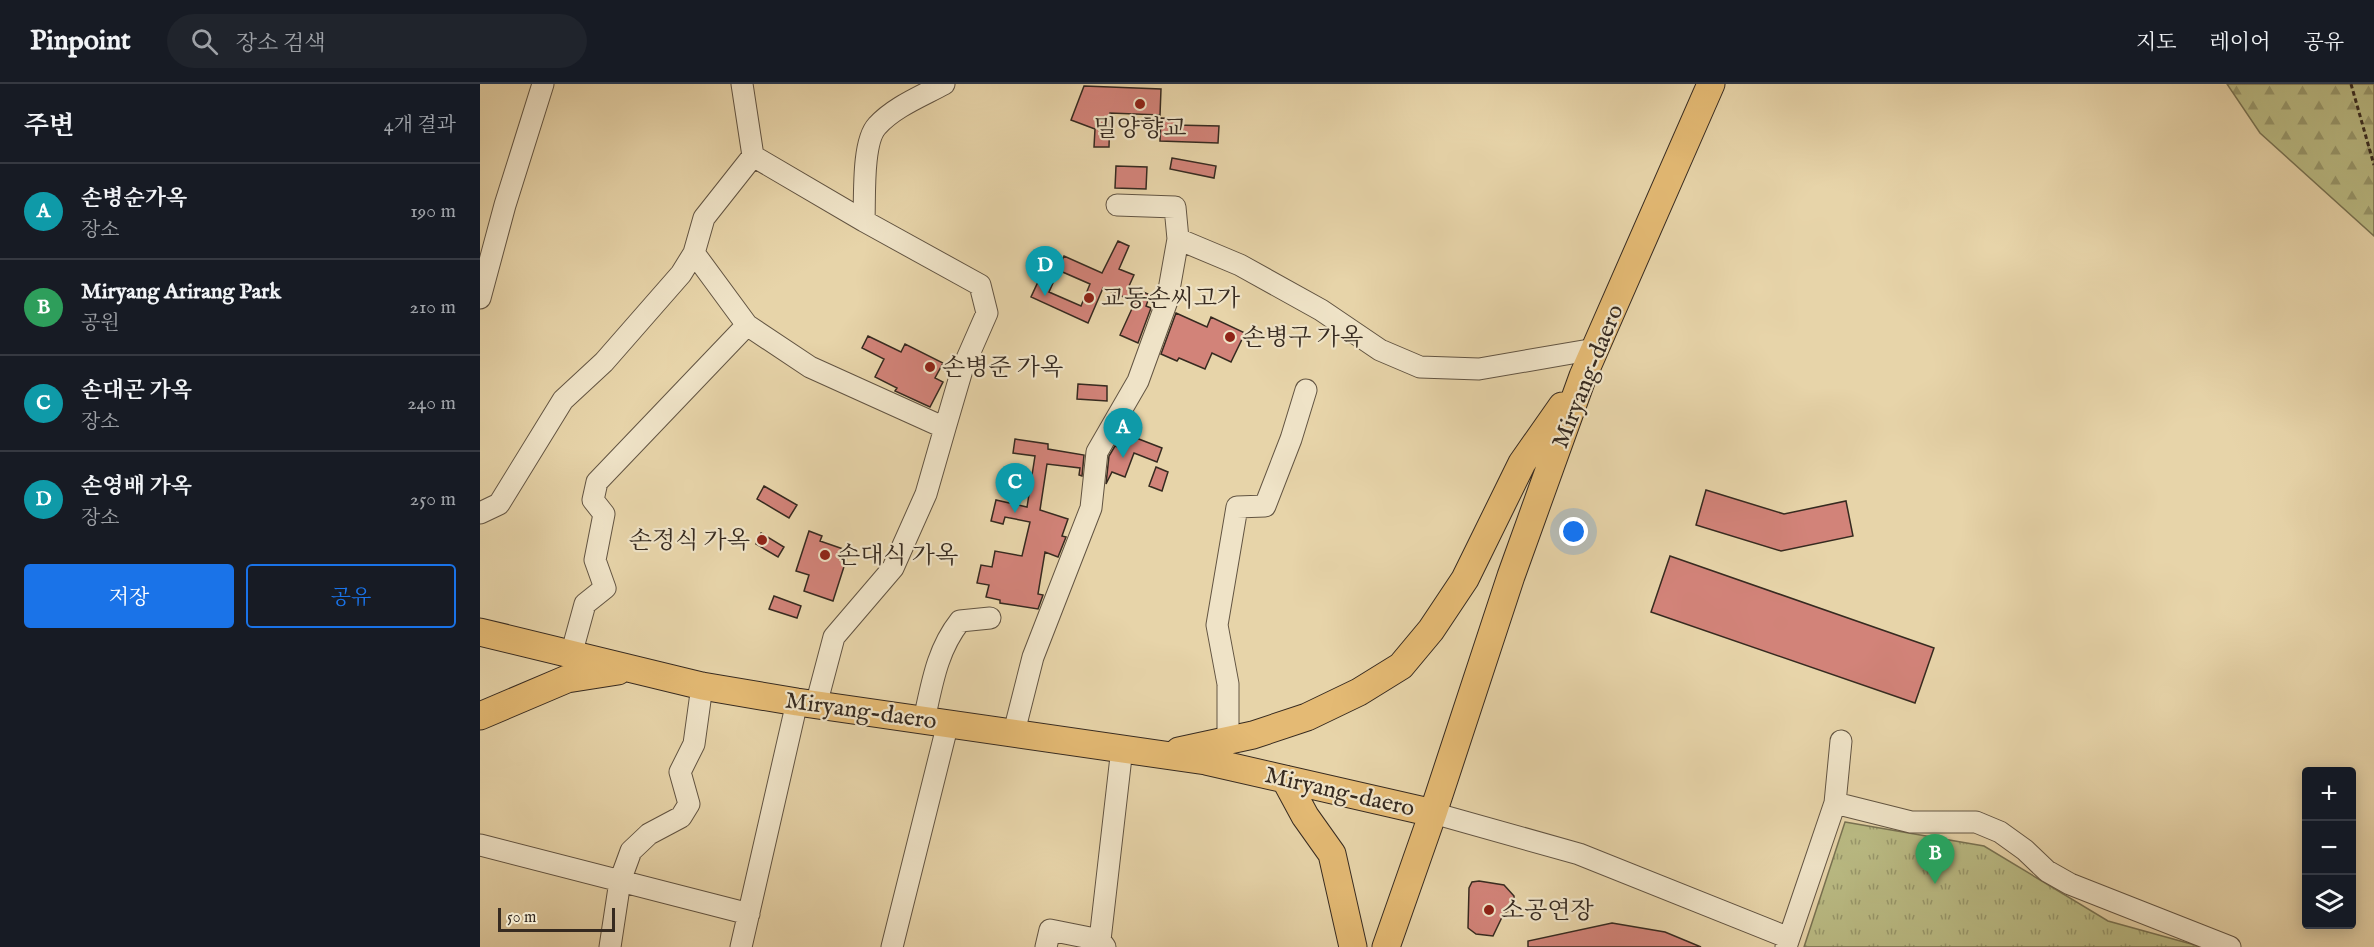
<!DOCTYPE html>
<html lang="ko">
<meta charset="utf-8">
<style>
body{margin:0;font-family:"IM FELL English","Noto Serif KR",serif;background:#20242c;color:#f1f3f6}
.controls{position:absolute;right:18px;bottom:18px;display:grid;overflow:hidden;border-radius:6px;box-shadow:0 3px 15px #0003}
.controls button{width:54px;height:54px;display:grid;place-items:center;padding:0;border:0;border-bottom:2px solid #363941;background:#171b24;color:#f1f3f6;font:30px sans-serif}
.scale{position:absolute;left:18px;bottom:15px;width:117px;box-sizing:border-box;padding-left:6px;border:3px solid #362a20;border-top:0;font-size:16px;line-height:21px;white-space:nowrap;color:#362a20;-webkit-text-stroke:4px #efe3c7;paint-order:stroke}
.you{position:absolute;left:1094px;top:448px;width:21px;height:21px;margin:-15px;border:4px solid #fff;border-radius:50%;background:#1a73e8;box-shadow:0 0 0 9px #1a73e833}
.badge{display:grid;place-items:center;width:39px;height:39px;border-radius:50%;background:#1a73e8;color:#fff;font-size:20px;font-weight:700}
.pin{position:absolute;translate:-50% -50px;filter:drop-shadow(0 2px 3px #0008)}
.pin::after{content:'';position:absolute;top:32px;width:21px;height:18px;background:inherit;clip-path:polygon(0 0,100% 0,50% 100%)}
.list{margin:0;padding:0;list-style:none}
h2{display:flex;justify-content:space-between;align-items:center;height:78px;margin:0;padding:0 24px;font-size:26px}
h2 small{font-size:20px;font-weight:400;color:#9ea1a6}
.list li{display:grid;grid-template-columns:39px 1fr auto;gap:18px;align-items:center;box-sizing:border-box;height:96px;padding:0 24px;border-top:2px solid #363941}
.list b{display:block;font-size:22px;white-space:nowrap}
.list p{margin:0;font-size:20px;white-space:nowrap;color:#9ea1a6}
.list em{font-size:20px;font-style:normal;color:#9ea1a6}
.actions{display:flex;gap:12px;padding:18px 24px}
.actions a{flex:1;padding:14px 0;border:2px solid #1a73e8;border-radius:6px;text-align:center;font-size:21px;color:#1a73e8}
.actions .main{background:#1a73e8;color:#fff}
.icon{flex:none;width:33px;height:33px;fill:none;stroke:currentColor;stroke-width:2;stroke-linecap:round;stroke-linejoin:round}
.map{position:relative;flex:none;width:1894px;height:863px;overflow:hidden}
header{display:flex;align-items:center;gap:36px;box-sizing:border-box;height:84px;padding:0 30px;background:#171b24;border-bottom:2px solid #363941}
header strong{font-size:28px}
nav{display:flex;gap:33px;margin-inline-start:auto;font-size:21px}
.search{width:420px;height:54px;background:#20242c;display:flex;align-items:center;gap:15px;box-sizing:border-box;padding:0 21px;border-radius:33px;color:#9ea1a6;font-size:22px}
main{display:flex}
aside{flex:1;background:#171b24}
.map>svg:first-child{display:block}
.forest{fill:url(#forest-firs);stroke:#787252;stroke-width:1.5}
.park{fill:url(#park-tufts);stroke:#787252;stroke-width:1.5}
.building{fill:#d28379;stroke:#362a20;stroke-width:1.5}
.lines{fill:none;stroke-linecap:round;stroke-linejoin:round}
.minor-casing{stroke:#625442;stroke-width:23}
.major-casing{stroke:#362a20;stroke-width:29}
.path{stroke:#362a20;stroke-width:3;stroke-dasharray:4.5 3;stroke-linecap:butt}
.minor{stroke:#efe3c7;stroke-width:21}
.major{stroke:#e4ba74;stroke-width:27}
.poi-dot{fill:#8f2418;stroke:#efe3c7;stroke-width:2}
.labels{text-anchor:middle;stroke-width:4.5;stroke-linejoin:round;paint-order:stroke}
.poi-label{font-size:24px;fill:#362a20;stroke:#efe3c7;text-anchor:start}
.street-label{font-size:24px;fill:#362a20;stroke:#efe3c7}
</style>
<header>
<strong>Pinpoint</strong>
<div class="search"><svg class="icon" aria-label="search" viewBox="0 0 24 24"><circle cx="10" cy="10" r="6"/><path d="M15 15l6 6"/></svg>장소 검색</div>
<nav><a>지도</a><a>레이어</a><a>공유</a></nav>
</header>
<main>
<aside>
<h2>주변<small>4개 결과</small></h2>
<ul class="list">
<li><span class="badge" style="background:#0f9aa8">A</span><div><b>손병순가옥</b><p>장소</p></div><em>190 m</em></li>
<li><span class="badge" style="background:#2e9e5b">B</span><div><b>Miryang Arirang Park</b><p>공원</p></div><em>210 m</em></li>
<li><span class="badge" style="background:#0f9aa8">C</span><div><b>손대곤 가옥</b><p>장소</p></div><em>240 m</em></li>
<li><span class="badge" style="background:#0f9aa8">D</span><div><b>손영배 가옥</b><p>장소</p></div><em>250 m</em></li>
</ul>
<div class="actions"><a class="main">저장</a><a>공유</a></div>
</aside>
<div class="map">
<svg width="1894" height="863" viewBox="0 0 1894 863">
<defs>
<pattern id="forest-firs" width="22" height="20" patternUnits="userSpaceOnUse" patternTransform="scale(1.5)"><rect width="22" height="20" fill="#babb84"/><path d="M5 1l3.5 6h-7zM16 11l3.5 6h-7z" fill="#98986c"/></pattern>
<pattern id="park-tufts" width="24" height="20" patternUnits="userSpaceOnUse" patternTransform="scale(1.5)"><rect width="24" height="20" fill="#babb84"/><path d="M3 7l-1-3M5 7V3M7 7l1-3M15 17l-1-3M17 17v-4M19 17l1-3" fill="none" stroke="#98986c"/></pattern>
</defs>
<rect width="100%" height="100%" fill="#e7d4a9"/>
<filter id="stains"><feTurbulence type="fractalNoise" baseFrequency=".00333" numOctaves="4"/><feColorMatrix values="0 0 0 0 .2 0 0 0 0 .09 0 0 0 0 .02 0 0 0 .5 -.17"/></filter>
<radialGradient id="worn" r=".72"><stop offset=".6" stop-color="#630" stop-opacity="0"/><stop offset="1" stop-color="#630" stop-opacity=".3"/></radialGradient>
<path class="forest" d="M 1747,0 L 1894,0 L 1894,152 L 1780,49 Z"/>
<path class="park" d="M 1365,738 L 1504,762 L 1628,837 L 1722,863 L 1324,863 Z"/>
<path class="building" d="M 604,2 L 681,5 L 680,31 L 630,29 L 629,63 L 614,63 L 615,45 L 591,36 Z
M 681,34 L 695,35 L 695,41 L 739,42 L 738,59 L 680,57 Z
M 692,74 L 736,82 L 734,94 L 690,85 Z
M 636,82 L 667,83 L 666,105 L 635,104 Z
M 638,157 L 649,162 L 639,185 L 654,191 L 649,202 L 670,211 L 666,222 L 671,224 L 658,259 L 640,251 L 655,218 L 623,204 L 608,239 L 551,213 L 564,185 L 577,190 L 569,208 L 601,222 L 610,200 L 578,186 L 584,172 L 622,189 Z
M 696,229 L 727,243 L 731,233 L 765,249 L 751,278 L 732,269 L 725,285 L 699,274 L 697,277 L 681,270 Z
M 388,252 L 421,268 L 425,260 L 463,279 L 455,294 L 463,298 L 450,323 L 415,307 L 417,304 L 395,293 L 404,275 L 382,264 Z
M 598,300 L 627,302 L 627,317 L 597,315 Z
M 651,352 L 682,364 L 677,378 L 654,369 L 645,393 L 632,388 L 626,400 L 629,372 L 635,362 L 646,366 Z
M 535,355 L 568,360 L 568,365 L 604,371 L 602,392 L 599,391 L 600,384 L 567,380 L 560,426 L 588,435 L 582,452 L 586,453 L 578,473 L 565,468 L 558,510 L 563,511 L 558,525 L 520,519 L 520,516 L 506,513 L 509,501 L 497,499 L 501,481 L 512,483 L 515,467 L 542,472 L 550,438 L 525,433 L 523,440 L 511,437 L 516,416 L 547,423 L 555,372 L 533,369 Z
M 676,383 L 688,388 L 682,407 L 669,402 Z
M 284,402 L 317,421 L 309,434 L 277,415 Z
M 1226,406 L 1304,430 L 1366,417 L 1373,452 L 1301,467 L 1216,441 Z
M 329,447 L 342,452 L 340,457 L 369,467 L 353,517 L 324,507 L 329,491 L 316,487 Z
M 281,449 L 304,463 L 298,473 L 276,460 Z
M 1190,472 L 1454,564 L 1435,619 L 1171,528 Z
M 294,512 L 321,522 L 317,534 L 289,525 Z
M 999,797 L 1024,801 L 1034,812 L 1034,824 L 1024,829 L 1013,852 L 996,850 L 988,844 L 989,804 L 992,798 Z
M 1132,839 L 1185,848 L 1221,863 L 1048,863 L 1048,857 Z"/>
<g class="lines">
<defs>
<path id="minor" d="M 637,121 L 695,123 L 698,155 L 760,181 L 841,226 L 900,266 L 940,283 L 999,285 L 1115,265
M 384,137 C 385,114 382,58 397,42 C 414,23 442,12 464,0
M 214,169 L 267,241 L 330,283 L 465,344 L 482,286 L 507,229 L 500,201 L 384,137 L 273,72
M 0,214 L 25,121 L 63,0
M 0,429 L 19,420 L 83,316 L 124,278 L 201,190 L 214,169 L 224,134 L 273,72 L 262,0
M 91,571 L 105,520 L 125,504 L 115,476 L 124,430 L 113,416 L 117,398 L 267,241
M 336,621 L 354,553 L 413,484 L 446,410 L 465,344
M 444,636 C 452,600 457,566 480,537 L 510,534
M 534,648 L 553,573 L 611,424 L 617,368 L 658,297 L 687,217 L 698,155
M 748,656 L 748,600 L 737,541 L 757,423 L 785,422 L 811,355 L 826,306
M 1355,719 L 1431,738 L 1496,738 L 1520,748 L 1545,766 L 1567,787 L 1590,800 L 1750,863
M 953,729 L 1099,770 L 1309,854
M 0,761 L 269,830
M 130,863 L 140,797 L 151,767 L 169,750 L 201,733 L 209,720 L 200,688 L 214,660 L 222,602
M 261,863 L 317,618
M 412,863 L 468,639
M 566,863 L 570,846 L 620,856
M 625,863 L 620,856 L 642,664
M 1306,863 L 1355,719 L 1361,657"/>
<path id="major" d="M 0,548 L 222,602 L 317,618 L 726,677 L 953,729 L 1031,492 L 1103,292 L 1231,0
M 0,632 L 87,595 L 138,587
M 699,667 L 773,651 L 827,633 L 879,608 L 921,582 L 951,546 L 985,495 L 1042,379 L 1082,322
M 805,695 L 825,732 L 852,770 L 873,863
M 906,863 L 953,729"/>
</defs>
<use href="#minor" class="minor-casing"/>
<use href="#major" class="major-casing"/>
<path class="path" d="M 1871,0 L 1894,81"/>
<use href="#minor" class="minor"/>
<use href="#major" class="major"/>
</g>
<g class="poi-dot">
<circle cx="660" cy="20" r="6"/>
<circle cx="609" cy="214" r="6"/>
<circle cx="750" cy="253" r="6"/>
<circle cx="450" cy="283" r="6"/>
<circle cx="282" cy="456" r="6"/>
<circle cx="345" cy="471" r="6"/>
<circle cx="1009" cy="826" r="6"/>
</g>
<g class="labels">
<g class="poi-label">
<text x="660" y="52" text-anchor="middle">밀양향교</text>
<text x="621" y="222">교동손씨고가</text>
<text x="762" y="261">손병구 가옥</text>
<text x="462" y="291">손병준 가옥</text>
<text x="270" y="464" text-anchor="end">손정식 가옥</text>
<text x="357" y="479">손대식 가옥</text>
<text x="1021" y="834">소공연장</text>
</g>
<g class="street-label">
<text transform="translate(1107 292) rotate(-68)" y="8">Miryang-daero</text>
<text transform="translate(381 626) rotate(8)" y="8">Miryang-daero</text>
<text transform="translate(860 707) rotate(13)" y="8">Miryang-daero</text>
</g>
</g>
<rect width="100%" height="100%" filter="url(#stains)"/>
<rect width="100%" height="100%" fill="url(#worn)"/>
</svg>
<div class="controls">
<button>+</button>
<button>−</button>
<button><svg class="icon" aria-label="layers" viewBox="0 0 24 24"><path d="M12 4l9 5-9 5-9-5zM3 14l9 5 9-5"/></svg></button>
</div>
<div class="scale">50 m</div>
<div class="you"></div>
<div class="pin badge" style="left:643px;top:374px;background:#0f9aa8">A</div>
<div class="pin badge" style="left:1455px;top:800px;background:#2e9e5b">B</div>
<div class="pin badge" style="left:535px;top:429px;background:#0f9aa8">C</div>
<div class="pin badge" style="left:565px;top:212px;background:#0f9aa8">D</div>
</div>
</main>
